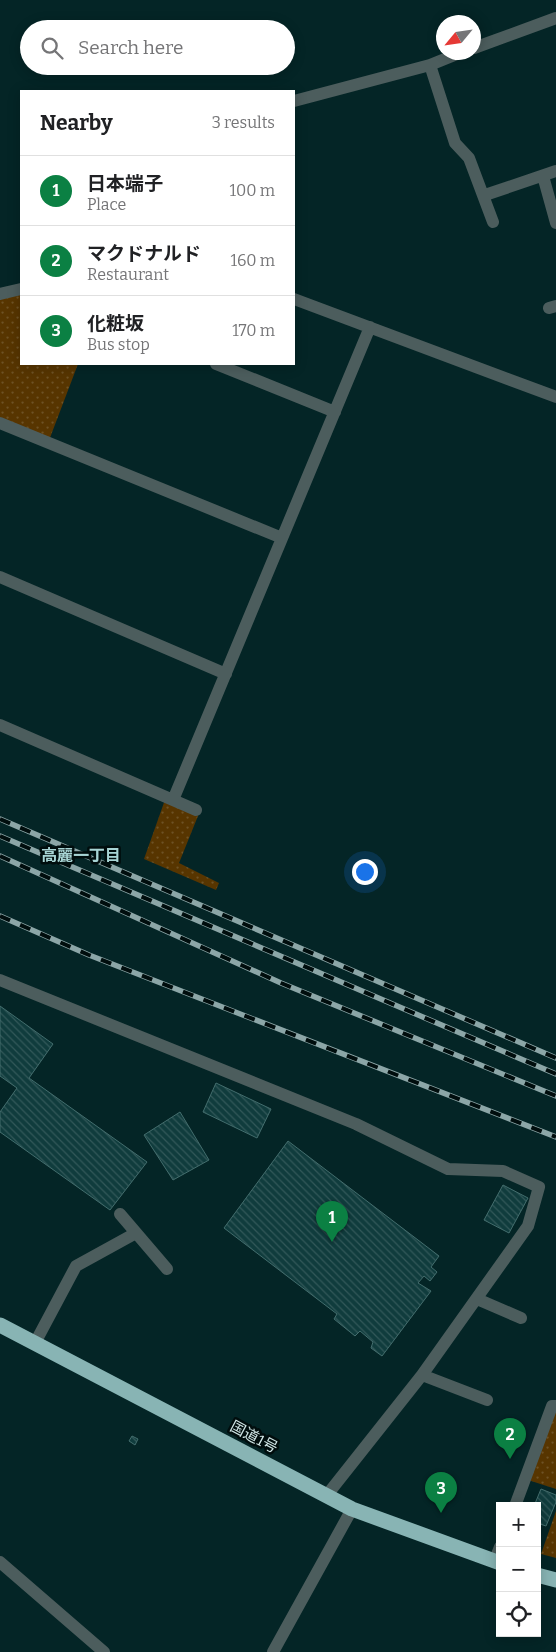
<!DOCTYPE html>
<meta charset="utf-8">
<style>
body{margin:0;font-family:Bitter,"Noto Sans JP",serif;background:#f2f2f2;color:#202124}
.controls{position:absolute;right:15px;bottom:15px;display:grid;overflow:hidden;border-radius:0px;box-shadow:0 2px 12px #0003}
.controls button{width:45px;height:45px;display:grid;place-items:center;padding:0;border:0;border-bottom:1px solid #e0e0e0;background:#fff;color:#202124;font:25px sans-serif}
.compass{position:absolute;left:436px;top:15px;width:45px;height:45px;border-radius:50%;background:#fff;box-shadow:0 2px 12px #0003;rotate:241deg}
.you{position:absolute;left:364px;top:871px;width:18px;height:18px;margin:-12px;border:4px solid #fff;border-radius:50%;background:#1a73e8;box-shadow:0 0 0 8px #1a73e833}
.badge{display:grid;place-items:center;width:32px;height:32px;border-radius:50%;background:#0b8043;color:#fff;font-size:16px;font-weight:700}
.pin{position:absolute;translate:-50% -41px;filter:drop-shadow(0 1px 2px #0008)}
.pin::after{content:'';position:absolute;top:26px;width:18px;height:15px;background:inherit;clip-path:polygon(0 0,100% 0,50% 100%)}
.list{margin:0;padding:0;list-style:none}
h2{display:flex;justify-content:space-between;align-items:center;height:65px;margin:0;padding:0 20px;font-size:21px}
h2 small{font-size:16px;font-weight:400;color:#757577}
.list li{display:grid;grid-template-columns:32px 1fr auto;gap:15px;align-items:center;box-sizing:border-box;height:70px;padding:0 20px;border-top:1px solid #e0e0e0}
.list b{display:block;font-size:19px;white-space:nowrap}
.list p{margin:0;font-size:16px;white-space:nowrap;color:#757577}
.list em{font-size:16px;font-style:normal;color:#757577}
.icon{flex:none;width:28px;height:28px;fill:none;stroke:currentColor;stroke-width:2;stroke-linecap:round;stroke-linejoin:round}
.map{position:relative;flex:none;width:556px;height:1652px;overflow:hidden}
.search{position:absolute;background:#fff;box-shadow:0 2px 12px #0003;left:20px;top:20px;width:275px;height:55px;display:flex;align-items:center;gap:12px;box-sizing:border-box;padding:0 18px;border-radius:28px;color:#757577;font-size:19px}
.panel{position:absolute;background:#fff;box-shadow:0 2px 12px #0003;left:20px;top:90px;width:275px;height:275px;border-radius:0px}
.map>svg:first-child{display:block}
.park{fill:url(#park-dots)}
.building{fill:url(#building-back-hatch);stroke:#436d6d}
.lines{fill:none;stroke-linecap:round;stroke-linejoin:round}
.minor{stroke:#4c5d5d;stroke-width:12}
.highway{stroke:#88b4b4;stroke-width:15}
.rail-casing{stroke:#8ca6a7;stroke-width:5.5}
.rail{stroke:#000d0d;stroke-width:4;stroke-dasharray:11;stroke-linecap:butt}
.labels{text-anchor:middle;stroke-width:5;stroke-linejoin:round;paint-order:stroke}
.street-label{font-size:15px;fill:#d2e8e8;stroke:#000d0d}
.neighbourhood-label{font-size:16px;font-weight:bold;fill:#a7d4d4;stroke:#000d0d}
</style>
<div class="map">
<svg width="556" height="1652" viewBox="0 0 556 1652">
<defs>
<pattern id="park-dots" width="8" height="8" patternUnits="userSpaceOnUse" patternTransform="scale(1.25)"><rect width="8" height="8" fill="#573500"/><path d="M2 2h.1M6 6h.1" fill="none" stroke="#6e5225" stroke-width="1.8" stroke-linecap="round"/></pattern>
<pattern id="building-back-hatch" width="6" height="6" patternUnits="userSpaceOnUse" patternTransform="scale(1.25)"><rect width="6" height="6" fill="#103c3d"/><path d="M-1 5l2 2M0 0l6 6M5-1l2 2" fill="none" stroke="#325859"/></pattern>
</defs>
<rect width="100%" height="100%" fill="#042526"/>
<path class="park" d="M 21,289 L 21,364 L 78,364 L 48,443 L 0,423 L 0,294 Z
M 166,797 L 200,811 L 179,863 L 219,883 L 216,890 L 144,859 Z
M 556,1406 L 556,1489 L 525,1479 Z
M 556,1511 L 556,1558 L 541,1554 Z"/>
<path class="building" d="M 0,1006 L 53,1044 L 29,1078 L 147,1162 L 110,1210 L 0,1132 L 0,1112 L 17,1088 L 0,1076 Z
M 216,1083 L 271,1109 L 257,1138 L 203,1112 Z
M 180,1112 L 209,1160 L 173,1180 L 144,1135 Z
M 288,1141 L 439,1256 L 431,1267 L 437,1272 L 430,1281 L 424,1276 L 418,1283 L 431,1291 L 382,1356 L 371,1348 L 373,1342 L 360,1331 L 355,1336 L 334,1319 L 337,1314 L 224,1228 Z
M 503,1185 L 528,1198 L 509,1233 L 484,1220 Z
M 132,1436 L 138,1439 L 135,1445 L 129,1441 Z
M 541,1489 L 556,1495 L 556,1502 L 546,1526 L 537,1523 L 537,1506 L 534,1506 Z"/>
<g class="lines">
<path class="minor" d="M 474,48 L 556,18
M 430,65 L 455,143 L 469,158 L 493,222
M 294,101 L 430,65 L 462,52
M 543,176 L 556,223
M 485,195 L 556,171
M 0,294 L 21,289
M 294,299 L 556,397
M 549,308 L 556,306
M 216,364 L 335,412
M 0,423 L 282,538
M 0,577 L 226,674
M 0,725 L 196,810
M 173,800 L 370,327
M 0,980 L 356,1124 L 448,1169 L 503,1171 L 539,1187 L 528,1226 L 422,1375 L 327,1495
M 120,1214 L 167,1269
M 477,1299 L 521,1318
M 35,1343 L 76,1266 L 136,1233
M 422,1375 L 487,1400
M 515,1506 L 552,1406 L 556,1406
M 0,1562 L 104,1652
M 494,1562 L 500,1547
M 273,1652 L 352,1509"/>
<path class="highway" d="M 0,1325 L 352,1509 L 500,1563
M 537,1575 L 556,1580"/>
<defs>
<path id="rail" d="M 0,819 L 556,1058
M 0,836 L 556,1074
M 0,856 L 281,983 L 556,1096
M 0,916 L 89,955 L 556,1137"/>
</defs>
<use href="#rail" class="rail-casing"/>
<use href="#rail" class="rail"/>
</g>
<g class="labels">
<g class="street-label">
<text transform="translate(254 1437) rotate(28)" y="5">国道1号</text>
</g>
<g class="neighbourhood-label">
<text x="81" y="861">高麗一丁目</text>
</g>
</g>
</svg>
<div class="controls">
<button>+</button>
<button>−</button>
<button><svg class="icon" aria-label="locate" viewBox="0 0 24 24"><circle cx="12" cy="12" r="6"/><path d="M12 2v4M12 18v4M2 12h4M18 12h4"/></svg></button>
</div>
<svg class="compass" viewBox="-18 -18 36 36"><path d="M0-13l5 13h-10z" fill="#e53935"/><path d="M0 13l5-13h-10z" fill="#757577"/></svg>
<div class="you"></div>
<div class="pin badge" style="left:332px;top:1242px">1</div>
<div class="pin badge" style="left:510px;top:1459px">2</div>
<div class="pin badge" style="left:441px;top:1513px">3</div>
<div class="search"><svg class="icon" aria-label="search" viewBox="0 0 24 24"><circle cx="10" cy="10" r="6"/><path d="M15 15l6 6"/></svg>Search here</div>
<section class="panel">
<h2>Nearby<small>3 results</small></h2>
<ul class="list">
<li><span class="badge">1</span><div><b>日本端子</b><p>Place</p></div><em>100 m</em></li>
<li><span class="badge">2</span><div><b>マクドナルド</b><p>Restaurant</p></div><em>160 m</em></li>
<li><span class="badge">3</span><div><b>化粧坂</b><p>Bus stop</p></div><em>170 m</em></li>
</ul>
</section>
</div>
